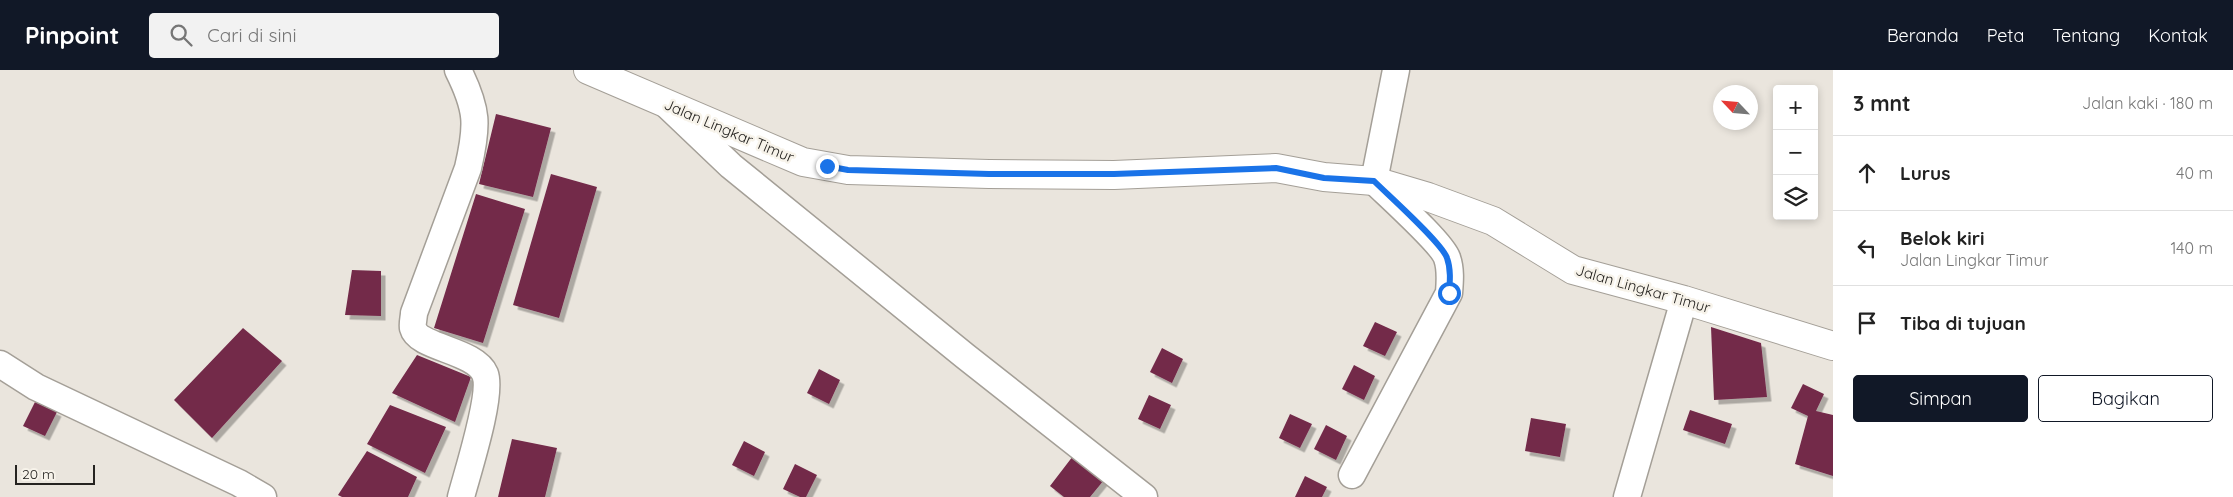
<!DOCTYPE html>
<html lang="id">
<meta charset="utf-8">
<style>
body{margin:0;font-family:Quicksand,sans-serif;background:#f2f2f2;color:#222}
.controls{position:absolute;right:15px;top:15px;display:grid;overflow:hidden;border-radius:5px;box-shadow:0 2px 8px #0003}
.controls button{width:45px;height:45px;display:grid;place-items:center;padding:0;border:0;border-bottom:1px solid #e0e0e0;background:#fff;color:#222;font:25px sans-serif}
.compass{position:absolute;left:1713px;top:15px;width:45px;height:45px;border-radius:50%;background:#fff;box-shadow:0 2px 8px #0003;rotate:296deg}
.scale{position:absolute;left:15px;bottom:12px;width:80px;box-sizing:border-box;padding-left:5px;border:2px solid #252320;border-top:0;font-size:14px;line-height:18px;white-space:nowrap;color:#252320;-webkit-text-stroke:4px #f7f3ea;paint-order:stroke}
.stop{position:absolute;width:15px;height:15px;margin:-11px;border:4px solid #1a73e8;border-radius:50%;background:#fff}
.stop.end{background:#1a73e8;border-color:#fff;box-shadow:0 1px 5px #0008}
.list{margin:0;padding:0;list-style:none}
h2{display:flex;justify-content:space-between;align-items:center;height:65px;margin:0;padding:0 20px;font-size:21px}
h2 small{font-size:16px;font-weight:400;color:#767676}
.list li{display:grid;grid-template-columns:32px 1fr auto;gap:15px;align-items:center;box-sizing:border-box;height:75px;padding:0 20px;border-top:1px solid #e0e0e0}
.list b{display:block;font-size:19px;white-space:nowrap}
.list p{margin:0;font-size:16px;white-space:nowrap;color:#767676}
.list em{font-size:16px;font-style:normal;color:#767676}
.actions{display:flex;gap:10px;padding:15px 20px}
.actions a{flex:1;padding:11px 0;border:1px solid #111827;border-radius:5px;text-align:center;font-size:18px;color:#111827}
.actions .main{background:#111827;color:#fff}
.icon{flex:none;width:28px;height:28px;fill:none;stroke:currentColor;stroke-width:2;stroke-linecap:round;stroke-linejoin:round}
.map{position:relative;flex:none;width:1833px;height:427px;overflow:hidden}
header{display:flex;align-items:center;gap:30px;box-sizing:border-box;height:70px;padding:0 25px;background:#111827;color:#fff}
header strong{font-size:24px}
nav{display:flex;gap:28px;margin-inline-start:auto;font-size:18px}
.search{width:350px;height:45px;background:#f2f2f2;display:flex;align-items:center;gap:12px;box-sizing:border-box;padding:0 18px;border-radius:5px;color:#767676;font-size:19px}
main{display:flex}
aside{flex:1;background:#fff}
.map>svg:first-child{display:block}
.building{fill:#732949;filter:url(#shadow)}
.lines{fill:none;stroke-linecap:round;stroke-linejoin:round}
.street-casing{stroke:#a49f97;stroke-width:29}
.secondary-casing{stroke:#a49f97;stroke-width:30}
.street{stroke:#fff;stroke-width:26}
.secondary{stroke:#fff;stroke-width:28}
.route{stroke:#1a73e8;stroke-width:6}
.labels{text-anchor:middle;stroke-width:5;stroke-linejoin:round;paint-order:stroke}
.street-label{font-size:15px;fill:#252320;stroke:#f7f3ea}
</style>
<header>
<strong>Pinpoint</strong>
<div class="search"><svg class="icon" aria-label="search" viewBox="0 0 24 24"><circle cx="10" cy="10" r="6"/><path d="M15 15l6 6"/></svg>Cari di sini</div>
<nav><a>Beranda</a><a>Peta</a><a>Tentang</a><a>Kontak</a></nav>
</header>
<main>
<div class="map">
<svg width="1833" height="427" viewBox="0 0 1833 427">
<defs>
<filter id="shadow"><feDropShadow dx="4.5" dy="4.5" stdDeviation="0" flood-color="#0004"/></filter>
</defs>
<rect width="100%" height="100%" fill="#eae5dd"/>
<path class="building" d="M 496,44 L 551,58 L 533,127 L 479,114 Z
M 551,104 L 597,117 L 559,248 L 513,235 Z
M 476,124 L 525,139 L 483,273 L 434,258 Z
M 352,200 L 381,201 L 381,246 L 345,245 Z
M 1375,252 L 1397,262 L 1385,286 L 1363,276 Z
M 1711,257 L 1761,273 L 1767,327 L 1714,330 Z
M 243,258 L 282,291 L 212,368 L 174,330 Z
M 1162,278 L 1183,289 L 1172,313 L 1150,302 Z
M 417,285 L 471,307 L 455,352 L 392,323 Z
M 1354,295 L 1375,306 L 1364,330 L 1342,319 Z
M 819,299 L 840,310 L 829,334 L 807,323 Z
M 1803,314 L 1824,324 L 1816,341 L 1833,345 L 1833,406 L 1795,394 L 1808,346 L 1791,338 Z
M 1149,325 L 1171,335 L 1160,359 L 1138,349 Z
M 35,332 L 57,342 L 45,366 L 23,356 Z
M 390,335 L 446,357 L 425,403 L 367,374 Z
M 1690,340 L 1732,354 L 1725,374 L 1683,360 Z
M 1290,344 L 1312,354 L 1300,378 L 1279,368 Z
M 1531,348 L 1566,354 L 1560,387 L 1525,381 Z
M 1326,355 L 1347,366 L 1336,390 L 1314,379 Z
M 512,369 L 557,378 L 545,427 L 498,427 Z
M 744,371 L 765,382 L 754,406 L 732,395 Z
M 367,381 L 417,407 L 408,427 L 342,427 L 338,425 Z
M 1073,386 L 1104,410 L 1090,427 L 1064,427 L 1050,416 Z
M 795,394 L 817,405 L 806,427 L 800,427 L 783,419 Z
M 1305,406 L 1327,417 L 1322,427 L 1295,427 Z"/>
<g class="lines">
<defs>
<path id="street" d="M 458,0 C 478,40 478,55 468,98 L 414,243 C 414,247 412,254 413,258 C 418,278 475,280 485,304 C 493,324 467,404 461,427
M 668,36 L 731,96 L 965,286 L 1144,427
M 0,294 L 36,317 L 239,413 L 263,427
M 1352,405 L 1449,223 C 1450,211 1451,199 1447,188 C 1442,173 1388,125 1374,111 L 1396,0
M 1627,427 L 1684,230"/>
<path id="secondary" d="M 588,0 L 803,92 L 848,100 L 989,104 L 1114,105 L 1276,98 L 1324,107 L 1374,111 L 1428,127 L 1493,151 L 1573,200 L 1684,230 L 1833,276"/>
</defs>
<use href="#street" class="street-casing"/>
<use href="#secondary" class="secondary-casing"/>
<use href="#street" class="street"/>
<use href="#secondary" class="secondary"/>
</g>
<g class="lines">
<path class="route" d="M 827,96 L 848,100 L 989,104 L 1114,104 L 1276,98 L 1324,108 L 1374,111 C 1388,125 1442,173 1447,188 C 1451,199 1450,211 1449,223"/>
</g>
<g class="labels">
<g class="street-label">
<text transform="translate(729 61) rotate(23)" y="5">Jalan Lingkar Timur</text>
<text transform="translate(1643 219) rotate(16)" y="5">Jalan Lingkar Timur</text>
</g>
</g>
</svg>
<div class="controls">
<button>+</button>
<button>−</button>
<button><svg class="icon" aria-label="layers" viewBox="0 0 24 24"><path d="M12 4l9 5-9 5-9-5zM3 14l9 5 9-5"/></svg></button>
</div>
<svg class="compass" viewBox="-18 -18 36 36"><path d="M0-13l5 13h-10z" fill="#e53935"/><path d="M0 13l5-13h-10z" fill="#767676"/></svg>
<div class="scale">20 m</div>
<div class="stop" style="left:1449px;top:223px"></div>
<div class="stop end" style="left:827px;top:96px"></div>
</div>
<aside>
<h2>3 mnt<small>Jalan kaki · 180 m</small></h2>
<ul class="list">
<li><svg class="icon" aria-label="ahead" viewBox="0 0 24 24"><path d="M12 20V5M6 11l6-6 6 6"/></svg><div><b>Lurus</b></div><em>40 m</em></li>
<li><svg class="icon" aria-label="left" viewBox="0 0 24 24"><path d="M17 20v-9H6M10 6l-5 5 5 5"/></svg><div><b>Belok kiri</b><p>Jalan Lingkar Timur</p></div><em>140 m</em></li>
<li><svg class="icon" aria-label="arrive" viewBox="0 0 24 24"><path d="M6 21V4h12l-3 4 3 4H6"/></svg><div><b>Tiba di tujuan</b></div></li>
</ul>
<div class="actions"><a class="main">Simpan</a><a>Bagikan</a></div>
</aside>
</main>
